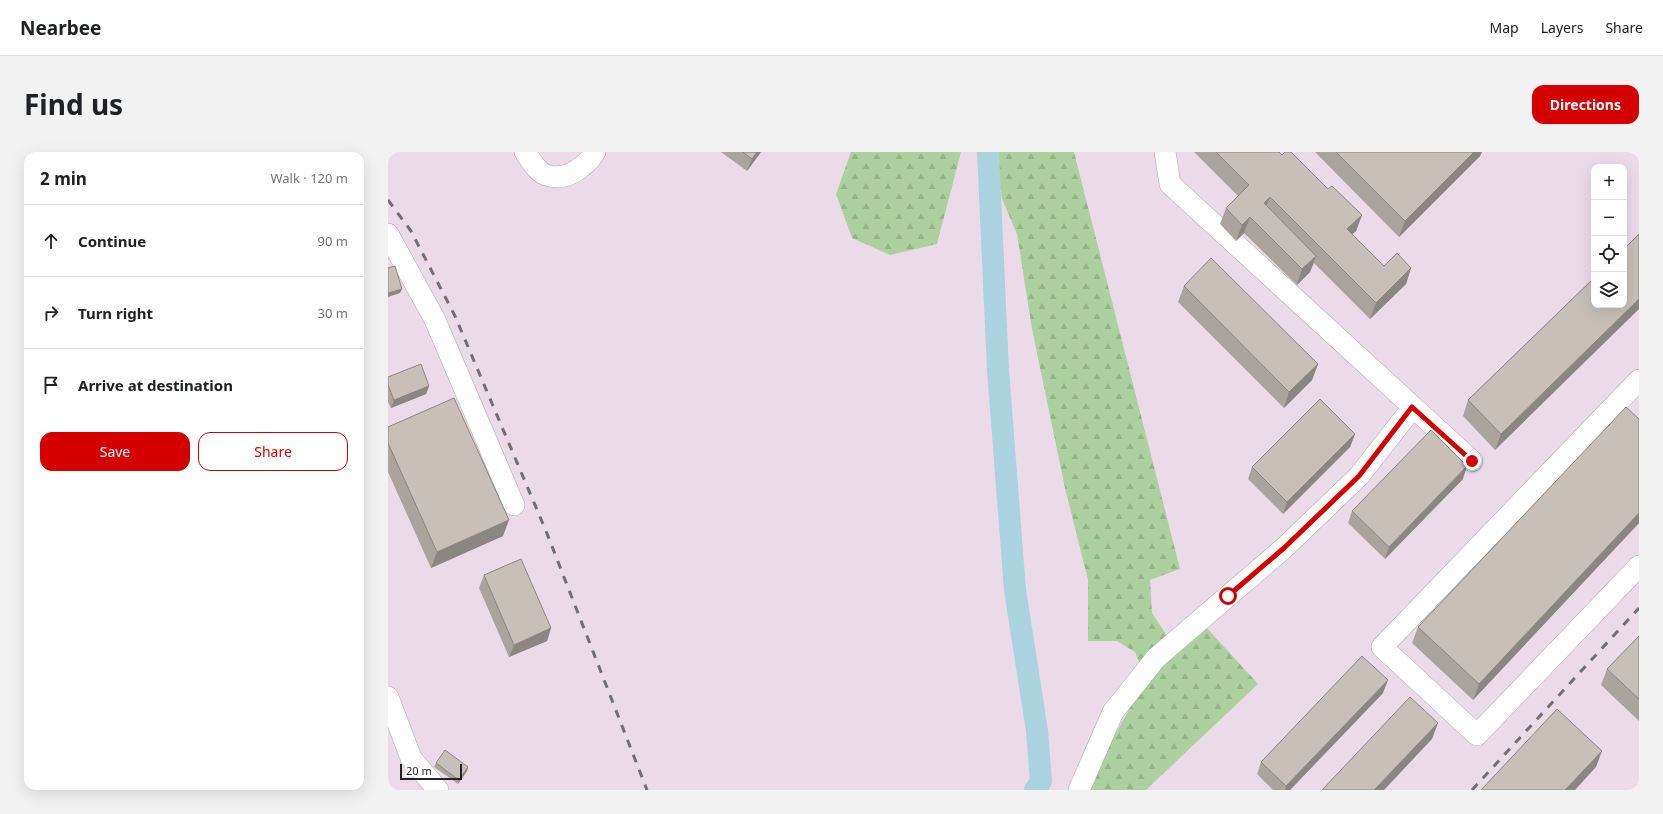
<!DOCTYPE html>
<meta charset="utf-8">
<style>
body{margin:0;font-family:"Noto Sans",sans-serif;background:#f2f2f2;color:#202124}
.controls{position:absolute;right:12px;top:12px;display:grid;overflow:hidden;border-radius:8px;box-shadow:0 4px 16px #0002}
.controls button{width:36px;height:36px;display:grid;place-items:center;padding:0;border:0;border-bottom:1px solid #e0e0e0;background:#fff;color:#202124;font:20px sans-serif}
.scale{position:absolute;left:12px;bottom:10px;width:62px;box-sizing:border-box;padding-left:4px;border:2px solid #222;border-top:0;font-size:11px;line-height:14px;white-space:nowrap;color:#222;-webkit-text-stroke:3px #fff;paint-order:stroke}
.stop{position:absolute;width:12px;height:12px;margin:-9px;border:3px solid #d40000;border-radius:50%;background:#fff}
.stop.end{background:#d40000;border-color:#fff;box-shadow:0 1px 4px #0008}
.list{margin:0;padding:0;list-style:none}
h2{display:flex;justify-content:space-between;align-items:center;height:52px;margin:0;padding:0 16px;font-size:17px}
h2 small{font-size:13px;font-weight:400;color:#757577}
.list li{display:grid;grid-template-columns:26px 1fr auto;gap:12px;align-items:center;box-sizing:border-box;height:72px;padding:0 16px;border-top:1px solid #e0e0e0}
.list b{display:block;font-size:15px;white-space:nowrap}
.list em{font-size:13px;font-style:normal;color:#757577}
.actions{display:flex;gap:8px;padding:12px 16px}
.actions a{flex:1;padding:9px 0;border:1px solid #d40000;border-radius:12px;text-align:center;font-size:14px;color:#d40000}
.actions .main{background:#d40000;color:#fff}
.icon{flex:none;width:22px;height:22px;fill:none;stroke:currentColor;stroke-width:2;stroke-linecap:round;stroke-linejoin:round}
.map{position:relative;flex:none;width:1251px;height:638px;overflow:hidden;border-radius:12px}
header{display:flex;align-items:center;gap:24px;box-sizing:border-box;height:56px;padding:0 20px;background:#fff;border-bottom:1px solid #e0e0e0}
header strong{font-size:19px}
nav{display:flex;gap:22px;margin-inline-start:auto;font-size:14px}
.intro{display:flex;align-items:center;justify-content:space-between;box-sizing:border-box;height:96px;padding:0 24px}
h1{margin:0;font-size:28px}
.button{padding:10px 18px;border-radius:12px;background:#d40000;color:#fff;font-size:14px;font-weight:700}
main{display:flex;gap:24px;padding:0 24px}
aside{flex:1;background:#fff;border-radius:12px;box-shadow:0 4px 16px #0002}
.map>svg:first-child{display:block}
.industrial{fill:#ebdbe8;fill-rule:evenodd}
.forest{fill:url(#forest-firs)}
.lines{fill:none;stroke-linecap:round;stroke-linejoin:round}
.canal{stroke:#aad3df;stroke-width:22}
.minor-casing{stroke:#a9a9a9;stroke-width:22}
.minor{stroke:#fff;stroke-width:21}
.rail{stroke:#707070;stroke-width:3;stroke-dasharray:8 8;stroke-linecap:butt}
.wall{fill:#aba49e}
.shaded-wall{fill:#8b8681}
.building{fill:#c7bfb8;stroke:#8b8681}
.route{stroke:#d40000;stroke-width:5}
</style>
<header>
<strong>Nearbee</strong>
<nav><a>Map</a><a>Layers</a><a>Share</a></nav>
</header>
<div class="intro"><h1>Find us</h1><a class="button">Directions</a></div>
<main>
<aside>
<h2>2 min<small>Walk · 120 m</small></h2>
<ul class="list">
<li><svg class="icon" aria-label="ahead" viewBox="0 0 24 24"><path d="M12 20V5M6 11l6-6 6 6"/></svg><div><b>Continue</b></div><em>90 m</em></li>
<li><svg class="icon" aria-label="right" viewBox="0 0 24 24"><path d="M7 20v-9h11M14 6l5 5-5 5"/></svg><div><b>Turn right</b></div><em>30 m</em></li>
<li><svg class="icon" aria-label="arrive" viewBox="0 0 24 24"><path d="M6 21V4h12l-3 4 3 4H6"/></svg><div><b>Arrive at destination</b></div></li>
</ul>
<div class="actions"><a class="main">Save</a><a>Share</a></div>
</aside>
<div class="map">
<svg width="1251" height="638" viewBox="0 0 1251 638">
<defs>
<pattern id="forest-firs" width="22" height="20" patternUnits="userSpaceOnUse"><rect width="22" height="20" fill="#add19e"/><path d="M5 1l3.5 6h-7zM16 11l3.5 6h-7z" fill="#95b388"/></pattern>
</defs>
<rect width="100%" height="100%" fill="#f2efe9"/>
<path class="industrial" d="M 0,0 L 1251,0 L 1251,638 L 0,638 ZM 1206,15 L 1236,15 L 1236,153 L 1206,153 Z"/>
<path class="forest" d="M 463,0 L 573,0 L 549,92 L 502,103 L 464,86 L 448,42 Z
M 606,0 L 686,0 L 792,417 L 762,428 L 764,461 L 789,499 L 818,475 L 870,532 L 758,638 L 703,638 L 713,608 L 758,527 L 747,500 L 729,489 L 700,489 L 700,428 L 677,336 L 644,177 L 629,82 L 614,47 Z"/>
<g class="lines">
<path class="canal" d="M 600,0 L 610,218 L 627,438 L 649,579 L 653,629 L 647,638"/>
<defs>
<path id="minor" d="M 137,0 C 142,7 149,20 158,23 C 177,30 197,16 207,0
M 777,0 L 782,32 L 1084,309
M 0,82 L 47,168 L 126,353
M 1251,228 L 994,495 L 1089,583 L 1251,414
M 0,545 L 23,606 L 50,638
M 691,638 L 725,560 L 768,506 L 896,396 L 971,324 L 1025,255"/>
</defs>
<use href="#minor" class="minor-casing"/>
<use href="#minor" class="minor"/>
<path class="rail" d="M 0,48 L 23,79 L 67,164 L 158,379 L 259,638
M 1084,638 L 1251,456"/>
</g>
<path class="wall" d="M 333,0 L 373,0 L 359,19 Z
M 806,0 L 891,0 L 894,3 L 974,63 L 968,79 L 964,82 L 996,114 L 1023,116 L 1018,132 L 982,167 L 926,111 L 922,120 L 909,133 L 856,81 L 848,89 L 832,72 L 838,56 L 850,44 Z
M 927,0 L 1094,0 L 1092,4 L 1011,85 Z
M 1206,126 L 1107,298 L 1075,264 L 1080,248 Z
M 796,134 L 930,212 L 924,228 L 896,256 L 790,150 Z
M 0,225 L 41,234 L 38,242 L 3,256 L 0,250 Z
M 1251,267 L 1251,371 L 1085,548 L 1024,491 L 1030,475 Z
M 0,275 L 115,384 L 43,416 L 0,320 Z
M 967,282 L 962,295 L 895,362 L 860,327 L 864,315 Z
M 1075,327 L 997,407 L 960,371 L 964,359 Z
M 96,423 L 163,476 L 159,489 L 121,505 L 91,436 Z
M 1251,484 L 1251,569 L 1213,533 L 1219,517 Z
M 995,541 L 902,638 L 885,638 L 869,622 L 873,610 Z
M 48,611 L 80,615 L 79,619 L 70,632 L 46,615 Z"/>
<path class="shaded-wall" d="M 369,0 L 373,0 L 359,19 L 364,7 Z
M 1086,0 L 1094,0 L 1092,4 L 1011,85 L 1017,69 Z
M 882,45 L 876,61 L 876,51 Z
M 974,63 L 968,79 L 953,93 L 959,77 Z
M 862,65 L 856,81 L 848,89 L 854,73 Z
M 928,104 L 922,120 L 909,133 L 914,117 Z
M 1023,116 L 1018,132 L 982,167 L 988,151 Z
M 14,137 L 12,141 L 0,145 L 0,141 Z
M 1251,147 L 1251,157 L 1107,298 L 1113,282 Z
M 930,212 L 924,228 L 896,256 L 901,240 Z
M 41,234 L 38,242 L 3,256 L 6,248 Z
M 967,282 L 962,295 L 895,362 L 899,350 Z
M 1079,314 L 1075,327 L 997,407 L 1001,395 Z
M 1251,361 L 1251,371 L 1085,548 L 1091,532 Z
M 121,368 L 115,384 L 43,416 L 49,400 Z
M 163,476 L 159,489 L 121,505 L 126,493 Z
M 1000,528 L 995,541 L 902,638 L 897,638 L 898,634 Z
M 1050,571 L 1044,587 L 996,638 L 986,638 Z
M 1214,599 L 1208,615 L 1187,638 L 1177,638 Z
M 80,615 L 79,619 L 70,632 L 71,628 Z"/>
<path class="building" d="M 355,0 L 369,0 L 364,7 Z
M 828,0 L 891,0 L 894,3 L 897,0 L 903,0 L 940,37 L 944,34 L 974,63 L 959,77 L 996,114 L 1009,101 L 1023,116 L 988,151 L 882,45 L 876,51 L 928,104 L 914,117 L 862,65 L 854,73 L 838,56 L 861,33 Z
M 948,0 L 1086,0 L 1017,69 Z
M 1251,82 L 1251,147 L 1113,282 L 1080,248 L 1206,126 L 1206,153 L 1236,153 L 1236,97 Z
M 823,106 L 930,212 L 901,240 L 796,134 Z
M 7,114 L 14,137 L 0,141 L 0,116 Z
M 33,212 L 41,234 L 6,248 L 0,233 L 0,225 Z
M 66,246 L 121,368 L 49,400 L 0,291 L 0,275 Z
M 932,247 L 967,282 L 899,350 L 864,315 Z
M 1238,255 L 1251,267 L 1251,361 L 1091,532 L 1030,475 Z
M 1043,278 L 1079,314 L 1001,395 L 964,359 Z
M 133,407 L 163,476 L 126,493 L 96,423 Z
M 1251,484 L 1251,547 L 1219,517 Z
M 974,504 L 1000,528 L 898,634 L 873,610 Z
M 1022,545 L 1050,571 L 986,638 L 934,638 Z
M 1169,557 L 1214,599 L 1177,638 L 1093,638 Z
M 57,598 L 80,615 L 71,628 L 48,611 Z"/>
<g class="lines">
<path class="route" d="M 840,444 L 896,396 L 971,324 L 1024,255 L 1084,309"/>
</g>
</svg>
<div class="controls">
<button>+</button>
<button>−</button>
<button><svg class="icon" aria-label="locate" viewBox="0 0 24 24"><circle cx="12" cy="12" r="6"/><path d="M12 2v4M12 18v4M2 12h4M18 12h4"/></svg></button>
<button><svg class="icon" aria-label="layers" viewBox="0 0 24 24"><path d="M12 4l9 5-9 5-9-5zM3 14l9 5 9-5"/></svg></button>
</div>
<div class="scale">20 m</div>
<div class="stop" style="left:840px;top:444px"></div>
<div class="stop end" style="left:1084px;top:309px"></div>
</div>
</main>
